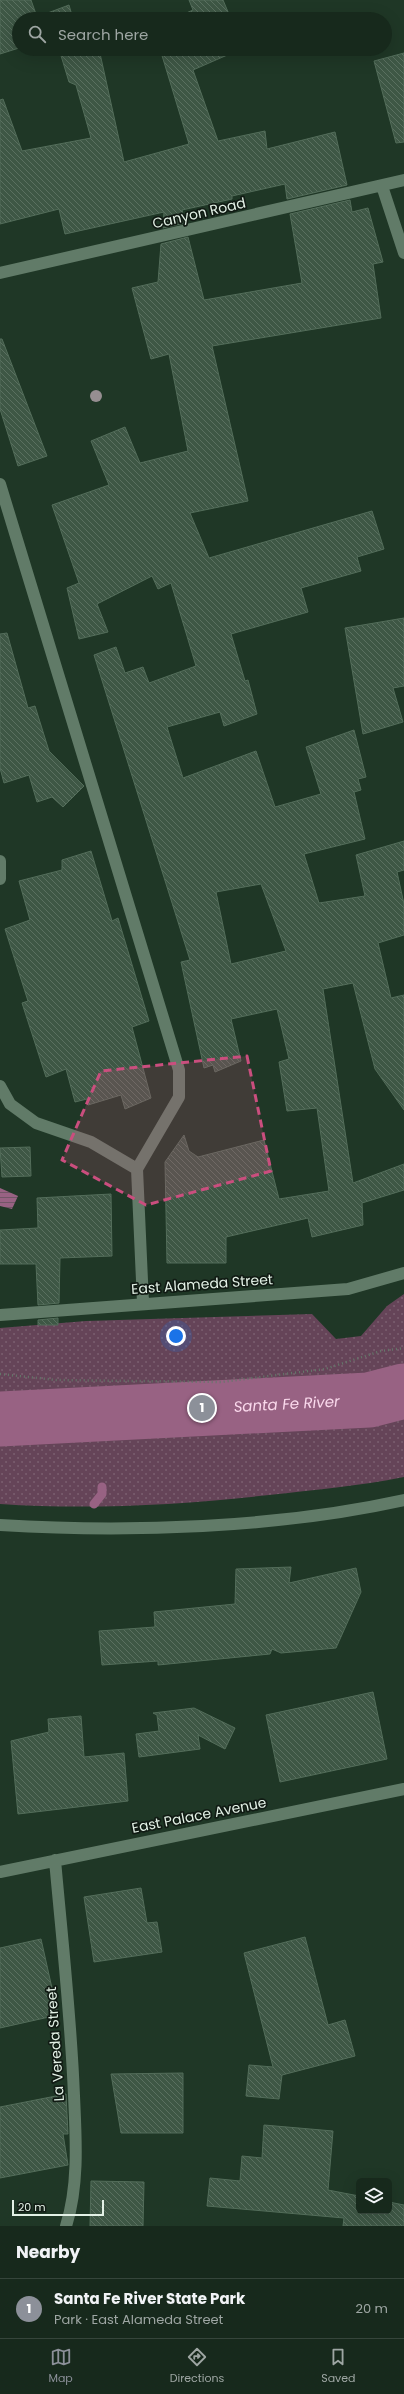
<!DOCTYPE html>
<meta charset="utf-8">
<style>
body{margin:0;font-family:Poppins,sans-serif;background:#243529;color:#f1f3f6}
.controls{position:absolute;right:12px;bottom:12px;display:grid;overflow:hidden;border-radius:6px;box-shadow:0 4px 16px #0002}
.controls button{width:36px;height:36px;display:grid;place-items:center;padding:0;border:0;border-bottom:1px solid #36453b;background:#17291c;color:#f1f3f6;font:20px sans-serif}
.scale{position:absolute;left:12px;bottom:10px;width:92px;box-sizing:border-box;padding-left:4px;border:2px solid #e3f1e6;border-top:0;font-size:11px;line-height:14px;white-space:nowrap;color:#e3f1e6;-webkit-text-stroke:3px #111b14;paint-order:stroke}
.you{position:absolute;left:176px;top:1336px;width:14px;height:14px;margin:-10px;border:3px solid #fff;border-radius:50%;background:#1a73e8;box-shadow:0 0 0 6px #1a73e833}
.badge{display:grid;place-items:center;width:26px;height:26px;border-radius:50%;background:#8c9099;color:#fff;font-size:13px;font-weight:700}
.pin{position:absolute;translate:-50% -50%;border:2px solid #fff;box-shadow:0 1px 4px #0006}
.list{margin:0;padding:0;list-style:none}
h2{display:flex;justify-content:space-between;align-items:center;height:52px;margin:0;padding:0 16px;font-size:17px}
h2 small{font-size:13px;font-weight:400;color:#9ea6a3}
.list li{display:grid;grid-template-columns:26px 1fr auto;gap:12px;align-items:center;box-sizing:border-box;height:60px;padding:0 16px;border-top:1px solid #36453b}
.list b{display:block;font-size:15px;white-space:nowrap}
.list p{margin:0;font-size:13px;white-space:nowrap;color:#9ea6a3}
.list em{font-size:13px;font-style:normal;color:#9ea6a3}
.icon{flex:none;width:22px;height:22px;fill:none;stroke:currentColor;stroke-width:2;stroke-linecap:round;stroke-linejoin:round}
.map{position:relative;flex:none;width:404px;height:2226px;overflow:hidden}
.search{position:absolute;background:#17291c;box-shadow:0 4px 16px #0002;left:12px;right:12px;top:12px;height:44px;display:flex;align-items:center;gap:10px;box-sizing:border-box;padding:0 14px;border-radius:22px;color:#9ea6a3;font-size:15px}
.sheet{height:112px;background:#17291c}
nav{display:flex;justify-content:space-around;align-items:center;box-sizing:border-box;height:56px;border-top:1px solid #36453b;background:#17291c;font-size:11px;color:#9ea6a3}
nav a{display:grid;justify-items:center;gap:2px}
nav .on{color:#8c9099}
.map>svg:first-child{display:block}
.park{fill:url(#park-dots)}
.water{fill:url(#water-rules)}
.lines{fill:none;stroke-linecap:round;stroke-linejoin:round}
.stream{stroke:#986283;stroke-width:9}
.river{stroke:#986283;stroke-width:55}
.building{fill:url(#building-back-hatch);stroke:#536d5a;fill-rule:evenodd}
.path{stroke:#64786a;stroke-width:2.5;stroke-dasharray:1 3;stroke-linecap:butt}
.minor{stroke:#617b68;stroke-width:12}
.tree{fill:#968e91}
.marked{fill:#ca4e7e;fill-opacity:0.2;stroke:#ca4e7e;stroke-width:3;stroke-dasharray:8 5;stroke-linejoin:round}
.labels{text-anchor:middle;stroke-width:3.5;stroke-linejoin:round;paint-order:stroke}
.street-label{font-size:14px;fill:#e3f1e6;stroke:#111b14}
.water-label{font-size:15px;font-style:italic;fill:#fad9ec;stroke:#111b14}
</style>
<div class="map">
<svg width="404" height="2226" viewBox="0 0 404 2226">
<defs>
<pattern id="park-dots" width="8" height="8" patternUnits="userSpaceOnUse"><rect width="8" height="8" fill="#654458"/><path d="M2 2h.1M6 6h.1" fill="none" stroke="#7b5f70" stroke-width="1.8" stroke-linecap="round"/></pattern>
<pattern id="water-rules" width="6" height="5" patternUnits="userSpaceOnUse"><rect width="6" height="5" fill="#986283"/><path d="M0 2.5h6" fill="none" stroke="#725667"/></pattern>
<pattern id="building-back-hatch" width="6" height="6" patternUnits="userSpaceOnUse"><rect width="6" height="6" fill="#3e5745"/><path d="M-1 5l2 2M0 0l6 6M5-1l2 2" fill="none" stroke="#5a7060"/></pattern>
</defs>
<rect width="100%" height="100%" fill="#1f3726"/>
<path class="park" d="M 404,1294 L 404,1477 C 359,1486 314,1490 269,1495 C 179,1505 90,1510 0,1504 L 0,1328 L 86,1321 L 312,1314 L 336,1339 L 361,1336 L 387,1306 Z"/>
<path class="water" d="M 0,1188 L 18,1196 L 12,1209 L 0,1206 Z"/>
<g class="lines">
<path class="stream" d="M 94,1504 L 102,1494 L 102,1487"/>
<path class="river" id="s1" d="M 0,1419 L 369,1400 L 404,1391"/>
</g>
<path class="building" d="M 0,0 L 31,0 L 37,17 L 69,5 L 73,19 L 19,19 L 19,48 L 0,54 Z
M 189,0 L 223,0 L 231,19 L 173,19 L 193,10 Z
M 59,49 L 99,49 L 124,162 L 189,144 L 160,49 L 241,49 L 193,70 L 218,141 L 265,131 L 267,149 L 335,132 L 347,185 L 287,199 L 285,184 L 232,196 L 232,199 L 182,210 L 185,223 L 163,228 L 164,212 L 65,234 L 59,209 L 0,224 L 0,100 L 3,99 L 22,151 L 91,138 L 76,85 L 69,82 Z
M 404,53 L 404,142 L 396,143 L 374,61 Z
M 350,200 L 352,212 L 368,208 L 383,262 L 373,264 L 381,318 L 212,346 L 248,501 L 190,513 L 209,558 L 372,511 L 384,549 L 357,557 L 361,571 L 301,588 L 308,612 L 231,634 L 245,681 L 248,680 L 257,714 L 224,726 L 220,712 L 167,727 L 183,778 L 256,751 L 275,807 L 321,794 L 306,747 L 354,730 L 366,777 L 358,779 L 361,790 L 354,792 L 365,839 L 304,854 L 319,903 L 365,896 L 356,855 L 404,841 L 404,870 L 397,872 L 404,904 L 404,935 L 378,943 L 391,998 L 404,995 L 404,1110 L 375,1069 L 353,983 L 323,989 L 353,1183 L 404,1164 L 404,1190 L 362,1203 L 363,1225 L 312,1237 L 308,1218 L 226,1237 L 226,1263 L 167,1263 L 165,1162 L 184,1135 L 189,1151 L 198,1157 L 264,1140 L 279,1199 L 329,1191 L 317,1108 L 287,1111 L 279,1062 L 289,1059 L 277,1009 L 231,1019 L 241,1061 L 215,1072 L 213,1065 L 204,1068 L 181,962 L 190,960 L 94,655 L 116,647 L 125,673 L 143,667 L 149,683 L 196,666 L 171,583 L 158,589 L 152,576 L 97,604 L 108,632 L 79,639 L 67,588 L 79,583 L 52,505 L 109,485 L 91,441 L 125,427 L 140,463 L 188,451 L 169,354 L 151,359 L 132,288 L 158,282 L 161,244 L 188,237 L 204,300 L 302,283 L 290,214 ZM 261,884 L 286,951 L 231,964 L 216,892 Z
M 0,339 L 2,339 L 47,456 L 18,466 L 0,409 Z
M 404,618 L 404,686 L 393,688 L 403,722 L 363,734 L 345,628 Z
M 7,633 L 28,708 L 35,706 L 49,751 L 84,786 L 63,807 L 52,797 L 37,802 L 29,775 L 4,783 L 0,768 L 0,634 Z
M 91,851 L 112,921 L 118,918 L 149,1021 L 132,1027 L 151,1098 L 125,1109 L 121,1095 L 88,1105 L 87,1099 L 75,1102 L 66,1069 L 46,1077 L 22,1003 L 28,1001 L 5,929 L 30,920 L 19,881 L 62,870 L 62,860 Z
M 30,1147 L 31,1176 L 2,1177 L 0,1148 Z
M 111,1194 L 112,1256 L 60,1258 L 59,1303 L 38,1305 L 36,1264 L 0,1264 L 0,1230 L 38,1228 L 37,1198 Z
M 58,1318 L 58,1325 L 38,1325 L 38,1320 Z
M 291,1567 L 289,1583 L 356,1568 L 361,1592 L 336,1648 L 281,1653 L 272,1649 L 270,1654 L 158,1665 L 158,1661 L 102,1665 L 99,1631 L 155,1627 L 154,1612 L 235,1604 L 236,1569 Z
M 373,1692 L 387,1759 L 280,1782 L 266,1715 Z
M 194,1708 L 235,1728 L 225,1749 L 198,1735 L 200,1749 L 139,1757 L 136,1734 L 159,1731 L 157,1715 L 153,1713 Z
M 81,1716 L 84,1757 L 124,1753 L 128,1801 L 18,1814 L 11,1741 L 49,1732 L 48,1719 Z
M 141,1888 L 147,1923 L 157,1922 L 162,1952 L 94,1962 L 84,1897 Z
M 305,1937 L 328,2025 L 345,2020 L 355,2056 L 282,2075 L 279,2099 L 246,2096 L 249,2065 L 273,2067 L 244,1953 Z
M 41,1939 L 58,2015 L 0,2028 L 0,1948 Z
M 183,2073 L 183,2133 L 121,2133 L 111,2074 Z
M 66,2094 L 68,2134 L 63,2134 L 68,2165 L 0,2178 L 0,2107 Z
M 264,2125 L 333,2131 L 328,2190 L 359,2196 L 359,2211 L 389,2211 L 389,2202 L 404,2205 L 404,2226 L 343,2226 L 344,2218 L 207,2206 L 210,2178 L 240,2181 L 242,2156 L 262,2158 Z
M 91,2181 L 144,2182 L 143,2226 L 90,2226 Z"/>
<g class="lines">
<path class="path" d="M 0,1374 L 56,1380 L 221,1382 L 325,1369 L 381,1351 L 404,1348"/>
<path class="minor" d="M 382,186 L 404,253
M 0,273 L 404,180
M 0,484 L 179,1070 L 179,1097 L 137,1169 L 143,1303
M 0,861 L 0,879
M 0,1086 L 10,1104 L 36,1123 L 91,1142 L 137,1169
M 0,1315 L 348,1289 L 404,1273
M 0,1525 C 129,1533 277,1528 404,1500
M 55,1860 C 62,1939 71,2017 74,2096 C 76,2139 79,2185 66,2226
M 0,1872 L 404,1789"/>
</g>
<circle class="tree" cx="96" cy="396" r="6"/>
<path class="marked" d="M 247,1056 L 271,1171 L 146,1205 L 62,1160 L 101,1071 Z"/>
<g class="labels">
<g class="street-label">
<text transform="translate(199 213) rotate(-13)" y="5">Canyon Road</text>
<text transform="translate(202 1284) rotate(-4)" y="5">East Alameda Street</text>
<text transform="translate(199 1815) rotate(-11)" y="5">East Palace Avenue</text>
<text transform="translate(55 2044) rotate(-94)" y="5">La Vereda Street</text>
</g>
<g class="water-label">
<text dy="5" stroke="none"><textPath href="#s1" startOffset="287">Santa Fe River</textPath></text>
</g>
</g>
</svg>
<div class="controls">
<button><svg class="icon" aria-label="layers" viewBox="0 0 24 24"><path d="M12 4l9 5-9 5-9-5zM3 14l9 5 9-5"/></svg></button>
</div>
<div class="scale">20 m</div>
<div class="you"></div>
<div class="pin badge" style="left:202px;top:1408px">1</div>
<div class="search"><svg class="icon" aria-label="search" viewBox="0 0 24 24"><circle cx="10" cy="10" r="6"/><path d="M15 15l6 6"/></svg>Search here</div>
</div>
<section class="sheet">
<h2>Nearby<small></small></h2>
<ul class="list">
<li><span class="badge">1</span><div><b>Santa Fe River State Park</b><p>Park · East Alameda Street</p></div><em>20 m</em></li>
</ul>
</section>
<nav>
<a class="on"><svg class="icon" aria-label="map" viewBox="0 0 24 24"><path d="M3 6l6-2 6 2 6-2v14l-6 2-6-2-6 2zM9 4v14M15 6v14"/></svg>Map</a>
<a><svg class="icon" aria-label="directions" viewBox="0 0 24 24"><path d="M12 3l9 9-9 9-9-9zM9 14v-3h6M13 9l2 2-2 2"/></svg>Directions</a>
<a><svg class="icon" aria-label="saved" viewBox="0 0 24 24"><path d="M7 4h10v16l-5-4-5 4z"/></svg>Saved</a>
</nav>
